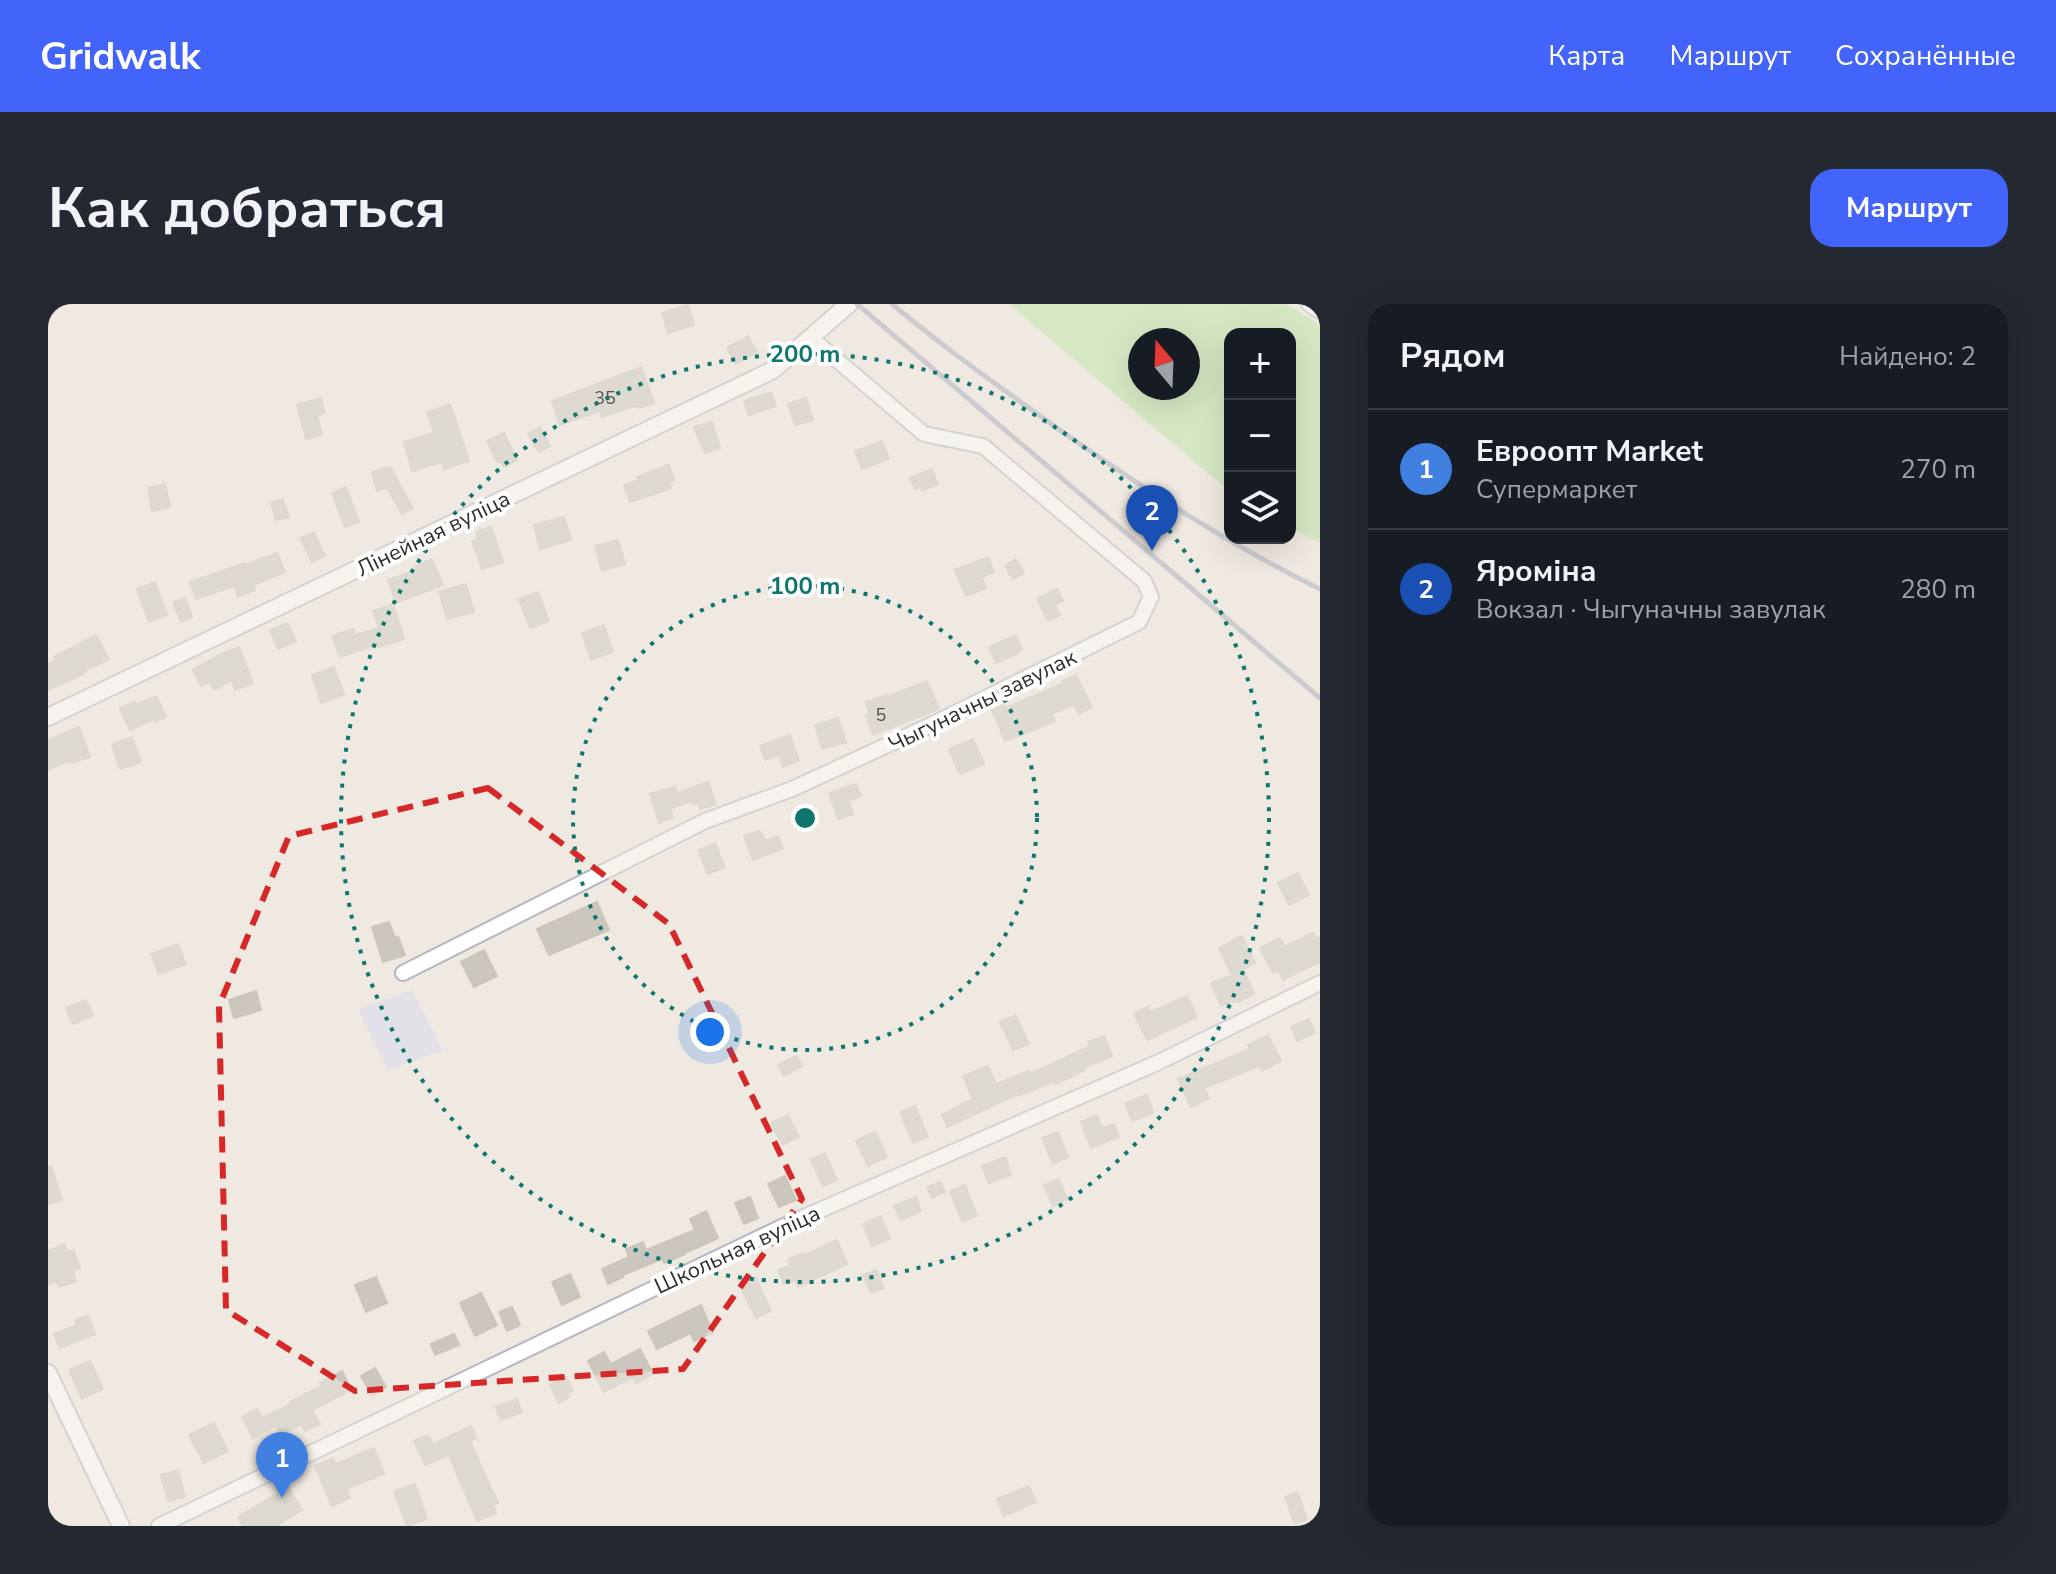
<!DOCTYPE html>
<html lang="ru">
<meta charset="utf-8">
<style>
body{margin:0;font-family:"Nunito Sans",sans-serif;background:#242831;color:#f1f3f6}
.controls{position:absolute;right:24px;top:24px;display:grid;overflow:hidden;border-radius:16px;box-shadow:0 8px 32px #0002}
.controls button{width:72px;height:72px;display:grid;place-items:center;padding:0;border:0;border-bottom:2px solid #363941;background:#171b24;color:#f1f3f6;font:40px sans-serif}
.compass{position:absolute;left:1080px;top:24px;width:72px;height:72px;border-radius:50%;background:#171b24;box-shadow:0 8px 32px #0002;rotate:341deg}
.you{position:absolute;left:662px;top:728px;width:28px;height:28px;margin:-20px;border:6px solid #fff;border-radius:50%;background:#1a73e8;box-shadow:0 0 0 12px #1a73e833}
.badge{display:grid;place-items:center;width:52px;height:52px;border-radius:50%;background:#4264fb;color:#fff;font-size:26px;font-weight:700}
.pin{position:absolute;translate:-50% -66px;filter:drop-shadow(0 2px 4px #0008)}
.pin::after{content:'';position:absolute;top:42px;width:28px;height:24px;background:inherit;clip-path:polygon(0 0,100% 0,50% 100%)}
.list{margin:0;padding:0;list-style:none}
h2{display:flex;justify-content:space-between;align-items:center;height:104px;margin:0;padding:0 32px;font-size:34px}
h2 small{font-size:26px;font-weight:400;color:#9ea1a6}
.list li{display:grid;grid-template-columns:52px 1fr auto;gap:24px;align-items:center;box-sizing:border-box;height:120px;padding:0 32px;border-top:2px solid #363941}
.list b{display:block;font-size:30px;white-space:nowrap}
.list p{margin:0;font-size:26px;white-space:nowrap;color:#9ea1a6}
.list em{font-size:26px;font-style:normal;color:#9ea1a6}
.icon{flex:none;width:44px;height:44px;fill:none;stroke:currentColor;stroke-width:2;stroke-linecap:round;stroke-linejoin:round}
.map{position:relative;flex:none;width:1272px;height:1222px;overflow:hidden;border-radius:24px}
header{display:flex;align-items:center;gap:48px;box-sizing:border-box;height:112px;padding:0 40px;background:#4264fb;color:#fff}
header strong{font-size:38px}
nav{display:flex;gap:44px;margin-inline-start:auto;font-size:28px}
.intro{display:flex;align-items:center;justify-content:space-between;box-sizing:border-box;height:192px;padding:0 48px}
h1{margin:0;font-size:56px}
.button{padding:20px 36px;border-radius:24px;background:#4264fb;color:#fff;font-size:28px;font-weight:700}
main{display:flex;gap:48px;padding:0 48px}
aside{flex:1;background:#171b24;border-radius:24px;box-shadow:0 8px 32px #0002}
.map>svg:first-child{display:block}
.industrial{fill:#e3e1e8}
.green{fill:#b6e59e;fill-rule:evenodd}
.building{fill:#cbc7bf;stroke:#cbc5ba;stroke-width:2}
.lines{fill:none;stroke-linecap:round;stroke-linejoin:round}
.minor-casing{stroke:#b4b7c1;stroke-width:18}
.tertiary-casing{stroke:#b4b7c1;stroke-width:20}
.minor{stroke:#fff;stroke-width:14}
.tertiary{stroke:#fff;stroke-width:16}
.rail{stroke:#a3a6b8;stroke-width:5}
.marked{fill:none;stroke:#d62828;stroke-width:6;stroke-dasharray:16 10;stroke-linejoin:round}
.ring{fill:none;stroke:#0f766e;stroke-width:4;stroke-dasharray:4 8}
.labels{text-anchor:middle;stroke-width:8;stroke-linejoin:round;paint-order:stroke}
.number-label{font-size:18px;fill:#555452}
.street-label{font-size:22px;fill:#2e2e2e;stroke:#fff}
.centre{fill:#0f766e;stroke:#fff;stroke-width:4}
.ring-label{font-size:24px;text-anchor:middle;font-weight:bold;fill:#0f766e;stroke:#fff;stroke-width:8;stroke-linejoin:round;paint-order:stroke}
</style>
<header>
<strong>Gridwalk</strong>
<nav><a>Карта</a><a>Маршрут</a><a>Сохранённые</a></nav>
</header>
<div class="intro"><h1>Как добраться</h1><a class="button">Маршрут</a></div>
<main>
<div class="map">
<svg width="1272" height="1222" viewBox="0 0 1272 1222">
<rect width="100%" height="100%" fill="#efe9e1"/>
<path class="industrial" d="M 364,686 L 395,746 L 340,766 L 310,705 Z"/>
<path class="green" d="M 961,0 L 1239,0 L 1272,21 L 1272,239 L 1242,224 L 1242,30 L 1182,30 L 1182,186 L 1162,171 ZM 1092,36 L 1140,36 L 1140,84 L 1092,84 Z"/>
<path class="building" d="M 640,1 L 646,21 L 620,29 L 614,9 Z
M 700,32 L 709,48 L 688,60 L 679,44 Z
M 593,63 L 606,99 L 591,104 L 590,101 L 554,113 L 552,107 L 512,121 L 504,97 Z
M 723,88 L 728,102 L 701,111 L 696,97 Z
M 273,94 L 277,109 L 269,112 L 274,131 L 258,135 L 249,101 Z
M 758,94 L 765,116 L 747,121 L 740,100 Z
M 402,100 L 421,157 L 396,165 L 394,158 L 364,167 L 356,138 L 386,129 L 379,108 Z
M 664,118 L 672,144 L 657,149 L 646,123 Z
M 492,123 L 502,142 L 491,148 L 480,130 Z
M 456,129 L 469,156 L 456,163 L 452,156 L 449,158 L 439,137 Z
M 834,137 L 841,155 L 814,165 L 807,147 Z
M 621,161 L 626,176 L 621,178 L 623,184 L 582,198 L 576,181 L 590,176 L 589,173 Z
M 342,163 L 365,204 L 354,210 L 339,184 L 329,187 L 324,168 Z
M 884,165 L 890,180 L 874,187 L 873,183 L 867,185 L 862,174 Z
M 117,180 L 122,203 L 104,207 L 100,184 Z
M 298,183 L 311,218 L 297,223 L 284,189 Z
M 235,195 L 241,213 L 228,216 L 223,199 Z
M 1101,204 L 1122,222 L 1115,231 L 1093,213 Z
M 516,213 L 523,236 L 492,245 L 486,221 Z
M 443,223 L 455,258 L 434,265 L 424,237 L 430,235 L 428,228 Z
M 266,228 L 277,252 L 264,258 L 252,234 Z
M 570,236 L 577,260 L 554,267 L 547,242 Z
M 229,249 L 237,268 L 205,281 L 207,286 L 190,293 L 186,282 L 148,295 L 142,278 L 196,259 L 197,261 Z
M 940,253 L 946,268 L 933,273 L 938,284 L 918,292 L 907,266 Z
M 384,255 L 395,281 L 348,299 L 340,276 L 368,266 L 367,263 Z
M 968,255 L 976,269 L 965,275 L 957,262 Z
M 107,278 L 119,311 L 101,318 L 89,285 Z
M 418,280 L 426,308 L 399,315 L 391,288 Z
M 1009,285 L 1015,297 L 1007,301 L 1012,311 L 1000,317 L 989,295 Z
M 490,288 L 501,317 L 482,324 L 471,295 Z
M 137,294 L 144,313 L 133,318 L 125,298 Z
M 345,300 L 356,335 L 330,343 L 329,340 L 292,353 L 284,332 L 305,325 L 307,331 L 331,324 L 325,307 Z
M 240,319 L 248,337 L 230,345 L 222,326 Z
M 556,321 L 565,348 L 543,356 L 534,329 Z
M 48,331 L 61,355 L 35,368 L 36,370 L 0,386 L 0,360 L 8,356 L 6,353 Z
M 968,331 L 974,346 L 971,347 L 971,349 L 948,359 L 941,343 Z
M 191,343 L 205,379 L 187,386 L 184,376 L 166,386 L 161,378 L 153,382 L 145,366 L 175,349 Z
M 286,363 L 296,391 L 273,399 L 264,371 Z
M 1028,371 L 1044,403 L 1031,410 L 1026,400 L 1004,410 L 1007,417 L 957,437 L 944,406 L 956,401 L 957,404 L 1016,379 L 1015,377 Z
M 879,377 L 891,405 L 825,431 L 818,411 L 822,410 L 818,398 L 839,391 L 839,393 Z
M 108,392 L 118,413 L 107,418 L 106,415 L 82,426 L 72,404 L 86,398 L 88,401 Z
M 790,414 L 798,438 L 774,445 L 767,421 Z
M 31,423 L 42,453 L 24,459 L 23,456 L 0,466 L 0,436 Z
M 742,431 L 751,457 L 735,463 L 731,451 L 717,456 L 712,442 Z
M 84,433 L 93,458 L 72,465 L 64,440 Z
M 925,435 L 936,460 L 912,470 L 901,445 Z
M 660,478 L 668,500 L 652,505 L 650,498 L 645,500 L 644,497 L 622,504 L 625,514 L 611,519 L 602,490 L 627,483 L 629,489 Z
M 808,480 L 813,492 L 800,497 L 805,510 L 790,515 L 781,489 Z
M 712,527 L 717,537 L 730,532 L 735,545 L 705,556 L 696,532 Z
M 667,539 L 677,563 L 660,570 L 650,546 Z
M 1250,569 L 1261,591 L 1241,601 L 1230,579 Z
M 549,598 L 561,626 L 501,651 L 489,625 Z
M 341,618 L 347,634 L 350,633 L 357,651 L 335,658 L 324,623 Z
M 1265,629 L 1268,635 L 1272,633 L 1272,658 L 1235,676 L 1230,666 L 1225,669 L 1212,644 L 1232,634 L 1237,643 Z
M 1194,632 L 1207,659 L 1195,665 L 1206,690 L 1190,698 L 1189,696 L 1173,702 L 1163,679 L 1184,671 L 1171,644 Z
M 130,640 L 138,660 L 111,670 L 103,650 Z
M 436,646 L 449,672 L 426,683 L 413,658 Z
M 208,687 L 213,706 L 186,714 L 181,696 Z
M 1139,692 L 1149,713 L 1099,736 L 1086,710 L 1100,703 L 1102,708 Z
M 38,696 L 45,712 L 25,720 L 18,704 Z
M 968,711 L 981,740 L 965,746 L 952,718 Z
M 1261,715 L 1267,729 L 1249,737 L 1243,723 Z
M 1220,731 L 1233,757 L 1214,767 L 1211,762 L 1156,784 L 1161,794 L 1143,803 L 1130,775 L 1202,745 L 1200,741 Z
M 1056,732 L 1064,752 L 1035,764 L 1037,766 L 1008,780 L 1007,777 L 970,792 L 969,790 L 900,823 L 894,811 L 925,795 L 915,772 L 940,762 L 948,780 L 981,767 L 983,770 L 1042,742 L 1040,738 Z
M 748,752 L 754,762 L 736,772 L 730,761 Z
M 1099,791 L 1105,809 L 1084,817 L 1077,799 Z
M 867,802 L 880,833 L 865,839 L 852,808 Z
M 740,811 L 751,833 L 734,841 L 723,819 Z
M 1049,811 L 1054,824 L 1066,820 L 1071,833 L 1043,844 L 1033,818 Z
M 827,828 L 839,853 L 820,862 L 808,837 Z
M 1010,828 L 1020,853 L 1005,860 L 994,834 Z
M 777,849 L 789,876 L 775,882 L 763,856 Z
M 957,853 L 963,871 L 941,879 L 934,862 Z
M 3,862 L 14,896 L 0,900 L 0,863 Z
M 737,872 L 748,896 L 731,903 L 720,880 Z
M 1011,875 L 1019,895 L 1005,902 L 996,881 Z
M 892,878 L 897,888 L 884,894 L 879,883 Z
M 917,881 L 929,912 L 914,918 L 902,887 Z
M 702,893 L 710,914 L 696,920 L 687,899 Z
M 868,893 L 873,907 L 853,916 L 846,902 Z
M 658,907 L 670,934 L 637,949 L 637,950 L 616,959 L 614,955 L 575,971 L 575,973 L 560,980 L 554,965 L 581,953 L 578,945 L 595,938 L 598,946 L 647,926 L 642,915 Z
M 833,912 L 842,935 L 824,942 L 815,920 Z
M 789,936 L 799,960 L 750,983 L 747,976 L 736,980 L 730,966 L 743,961 L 740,955 L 756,949 L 757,951 Z
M 16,940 L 19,948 L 25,946 L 32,964 L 25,966 L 28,977 L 11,983 L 8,977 L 0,981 L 0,947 Z
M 828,966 L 836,984 L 823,989 L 815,971 Z
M 522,970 L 532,993 L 514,1001 L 504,978 Z
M 328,973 L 339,999 L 318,1008 L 307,981 Z
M 708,974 L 723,1007 L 708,1014 L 692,982 Z
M 433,989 L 449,1021 L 427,1032 L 412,999 Z
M 653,1001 L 665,1029 L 646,1037 L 643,1029 L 609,1045 L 600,1027 Z
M 464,1003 L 472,1021 L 459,1027 L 451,1008 Z
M 40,1011 L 47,1030 L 12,1044 L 6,1030 L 29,1021 L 27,1016 Z
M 406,1030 L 411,1041 L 387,1051 L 383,1040 Z
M 592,1045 L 605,1070 L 588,1079 L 585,1073 L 556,1088 L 540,1057 L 556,1048 L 563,1060 Z
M 42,1057 L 55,1085 L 34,1095 L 21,1066 Z
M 327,1064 L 338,1083 L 324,1091 L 313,1072 Z
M 294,1067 L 303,1086 L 264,1106 L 272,1120 L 257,1127 L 253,1120 L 232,1130 L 228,1121 L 205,1134 L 194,1113 L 209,1105 L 214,1114 L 243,1100 L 242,1098 L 274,1082 L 272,1079 Z
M 518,1073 L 525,1086 L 519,1089 L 521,1093 L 511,1099 L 502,1081 Z
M 469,1095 L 474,1108 L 453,1116 L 447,1103 Z
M 166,1119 L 180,1147 L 156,1159 L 141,1131 Z
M 423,1122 L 428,1134 L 422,1137 L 450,1199 L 445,1201 L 448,1209 L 429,1217 L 401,1151 L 377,1161 L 366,1137 L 380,1131 L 385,1140 Z
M 326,1144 L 336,1170 L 298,1185 L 302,1194 L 284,1202 L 267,1162 L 285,1154 L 288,1160 Z
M 130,1166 L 137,1193 L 120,1197 L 113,1171 Z
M 367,1180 L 379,1215 L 359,1222 L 346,1187 Z
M 981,1182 L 988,1198 L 956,1212 L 949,1195 Z
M 240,1183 L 254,1206 L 228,1222 L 195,1222 L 190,1213 Z
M 1249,1188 L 1259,1215 L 1247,1220 L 1237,1193 Z"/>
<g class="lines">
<defs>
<path id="minor" d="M 1261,0 L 1272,7
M 355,669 L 657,517 L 744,485 L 885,420 L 1091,318 L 1103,293 L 1096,277 L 935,142 L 876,130 L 763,34
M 111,1222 L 740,920 L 1111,758 L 1272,679"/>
<path id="tertiary" d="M 0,413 L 725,66 L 801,0
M 0,1069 L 73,1222"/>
</defs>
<use href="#minor" class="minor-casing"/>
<use href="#tertiary" class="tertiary-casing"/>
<use href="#minor" class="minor"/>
<use href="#tertiary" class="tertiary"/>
<path class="rail" d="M 809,0 L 1272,394
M 844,0 C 899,46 957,87 1016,129 C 1098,186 1182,241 1272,285"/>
</g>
<path d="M0 0H1272V1222H0ZM 440,484 L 621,620 L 754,895 L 635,1065 L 307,1087 L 178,1006 L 171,702 L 241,532 Z" fill="#efe9e1" fill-opacity=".55" fill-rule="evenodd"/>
<path class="marked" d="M 440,484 L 621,620 L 754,895 L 635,1065 L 307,1087 L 178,1006 L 171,702 L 241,532 Z"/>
<g class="ring">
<circle cx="757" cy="514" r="232"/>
<circle cx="757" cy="514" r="464"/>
</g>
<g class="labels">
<g class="number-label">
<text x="557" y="100">35</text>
<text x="833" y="417">5</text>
</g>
<g class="street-label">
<text transform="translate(385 229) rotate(-26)" y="8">Лінейная вуліца</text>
<text transform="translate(934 396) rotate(-26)" y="8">Чыгуначны завулак</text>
<text transform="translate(689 945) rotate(-25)" y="8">Школьная вуліца</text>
</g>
</g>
<circle cx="757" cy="514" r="12" class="centre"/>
<g class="ring-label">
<text x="757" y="58">200 m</text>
<text x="757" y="290">100 m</text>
</g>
</svg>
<div class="controls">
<button>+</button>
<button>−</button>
<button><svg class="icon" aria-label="layers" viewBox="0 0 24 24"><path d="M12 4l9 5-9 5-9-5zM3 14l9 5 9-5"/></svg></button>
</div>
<svg class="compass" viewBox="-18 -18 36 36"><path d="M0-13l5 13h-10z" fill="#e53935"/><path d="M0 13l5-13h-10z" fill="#9ea1a6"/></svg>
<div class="you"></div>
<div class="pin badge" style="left:234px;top:1194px;background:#3f7fe0">1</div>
<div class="pin badge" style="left:1104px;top:247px;background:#1a4fb4">2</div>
</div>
<aside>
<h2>Рядом<small>Найдено: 2</small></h2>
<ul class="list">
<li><span class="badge" style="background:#3f7fe0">1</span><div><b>Евроопт Market</b><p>Супермаркет</p></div><em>270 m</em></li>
<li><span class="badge" style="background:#1a4fb4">2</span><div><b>Яроміна</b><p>Вокзал · Чыгуначны завулак</p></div><em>280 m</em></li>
</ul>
</aside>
</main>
